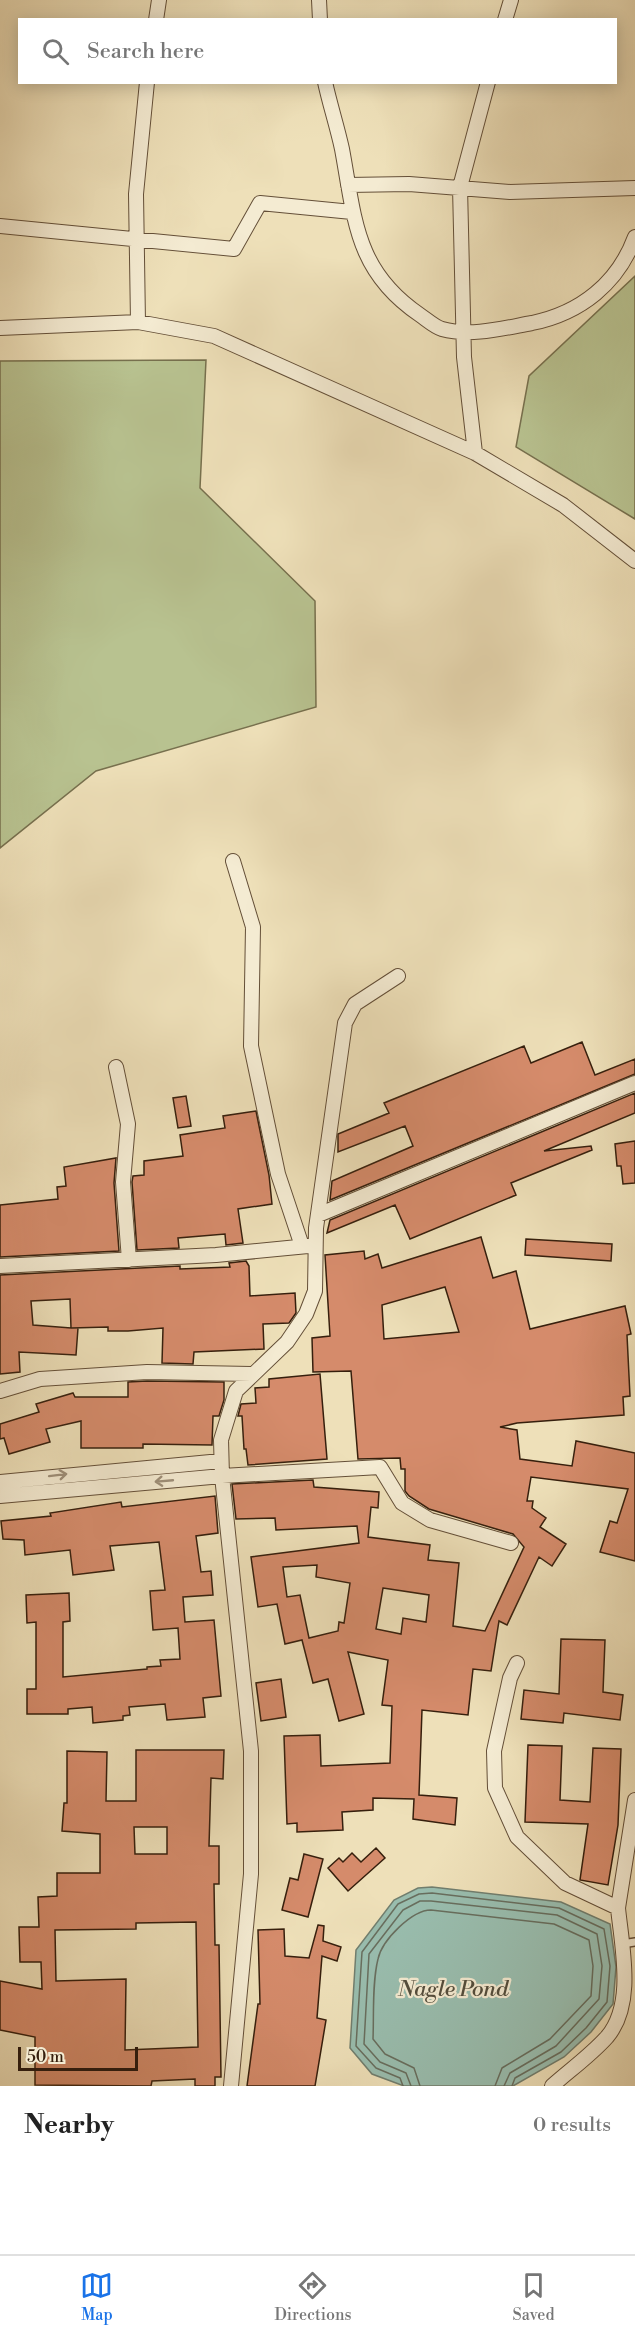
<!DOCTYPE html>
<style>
body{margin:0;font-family:"Libre Bodoni",serif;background:#f6f6f6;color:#222}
.scale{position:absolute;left:18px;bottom:15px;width:120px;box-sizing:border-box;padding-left:6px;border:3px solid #361f0d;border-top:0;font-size:16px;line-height:21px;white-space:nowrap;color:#361f0d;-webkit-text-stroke:4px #f4ebd2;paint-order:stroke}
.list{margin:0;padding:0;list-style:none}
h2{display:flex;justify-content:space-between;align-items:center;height:78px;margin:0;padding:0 24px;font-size:26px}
h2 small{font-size:20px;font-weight:400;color:#767676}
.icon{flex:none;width:33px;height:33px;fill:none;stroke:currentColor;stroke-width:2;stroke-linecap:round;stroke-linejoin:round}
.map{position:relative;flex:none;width:635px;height:2086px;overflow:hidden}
.search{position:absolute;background:#fff;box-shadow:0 3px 15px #0003;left:18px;right:18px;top:18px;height:66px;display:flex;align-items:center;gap:15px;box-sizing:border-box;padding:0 21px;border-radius:0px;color:#767676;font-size:22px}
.sheet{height:168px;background:#fff}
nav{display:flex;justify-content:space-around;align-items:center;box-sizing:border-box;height:84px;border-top:2px solid #e0e0e0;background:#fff;font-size:16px;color:#767676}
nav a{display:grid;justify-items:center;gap:3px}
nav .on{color:#1a73e8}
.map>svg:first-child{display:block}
.green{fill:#b8c290;stroke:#77704e;stroke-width:1.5}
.water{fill:#99bdae;stroke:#717e6e;stroke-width:1.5}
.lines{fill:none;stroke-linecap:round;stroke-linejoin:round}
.shore{stroke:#686e5e;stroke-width:1.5}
.building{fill:#d58b6b;stroke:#361f0d;stroke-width:1.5;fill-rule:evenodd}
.lane-casing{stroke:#644f38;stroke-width:10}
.street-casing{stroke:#644f38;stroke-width:16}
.lane{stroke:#f4ebd2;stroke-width:7}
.street{stroke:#f4ebd2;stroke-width:14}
.oneway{stroke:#9e8f79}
.labels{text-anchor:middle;stroke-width:4.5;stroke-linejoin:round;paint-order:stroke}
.water-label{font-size:22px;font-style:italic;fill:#544e3d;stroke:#f4ebd2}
</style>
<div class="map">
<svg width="635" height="2086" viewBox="0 0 635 2086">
<rect width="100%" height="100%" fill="#eee0b9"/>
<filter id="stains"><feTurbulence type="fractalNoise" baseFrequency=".00333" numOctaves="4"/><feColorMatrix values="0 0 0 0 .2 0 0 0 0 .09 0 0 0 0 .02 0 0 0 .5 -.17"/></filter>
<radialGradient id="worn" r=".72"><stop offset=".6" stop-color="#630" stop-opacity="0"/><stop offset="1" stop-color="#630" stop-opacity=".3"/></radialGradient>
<path class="green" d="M 635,276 L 635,519 L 516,447 L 529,376 Z
M 206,360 L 200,488 L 315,601 L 316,707 L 96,771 L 0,848 L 0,361 Z"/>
<path class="water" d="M 432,1887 L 561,1902 L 610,1924 L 616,1967 L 613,2004 L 591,2032 L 564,2057 L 513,2086 L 404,2086 L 372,2074 L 350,2048 L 356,1950 L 394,1900 L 418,1888 Z"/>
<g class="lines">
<path class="shore" d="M 403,2086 L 400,2078 L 376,2068 L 356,2046 L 362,1952 L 398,1904 L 419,1894 L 432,1893 L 559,1908 L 604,1929 L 610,1966 L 607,2002 L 586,2028 L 561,2052 L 515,2078 L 512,2086
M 411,2086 L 406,2073 L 380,2062 L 364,2044 L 369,1954 L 403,1910 L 420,1901 L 431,1901 L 557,1915 L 597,1934 L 602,1966 L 599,1999 L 556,2046 L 510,2073 L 504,2086
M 420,2086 L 414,2068 L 385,2054 L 373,2039 C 374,2014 372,1983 378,1959 C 382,1940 412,1910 431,1910 L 554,1924 L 589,1940 L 593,1966 L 591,1996 L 550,2039 L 502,2068 L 495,2086"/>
</g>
<path class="building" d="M 582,1042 L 595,1075 L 635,1059 L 635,1074 L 330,1200 L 332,1181 L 413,1146 L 405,1126 L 338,1152 L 338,1134 L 389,1113 L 384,1103 L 524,1046 L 531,1063 Z
M 635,1093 L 635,1113 L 544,1151 L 591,1146 L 592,1150 L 511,1183 L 516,1195 L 410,1239 L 395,1205 L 327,1233 L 330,1220 Z
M 186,1096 L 191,1126 L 178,1128 L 173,1098 Z
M 256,1111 L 269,1175 L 272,1204 L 238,1209 L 243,1243 L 226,1245 L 225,1234 L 178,1238 L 179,1248 L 137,1250 L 132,1182 L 133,1176 L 144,1175 L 144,1161 L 183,1156 L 180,1135 L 225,1128 L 223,1116 Z
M 635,1141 L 635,1183 L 623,1184 L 621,1166 L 617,1166 L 615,1144 Z
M 116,1158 L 114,1183 L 119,1251 L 0,1257 L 0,1205 L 58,1199 L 57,1187 L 66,1186 L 64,1167 Z
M 481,1237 L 493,1278 L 516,1271 L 530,1329 L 625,1306 L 631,1334 L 627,1335 L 630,1396 L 623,1397 L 624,1415 L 517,1423 L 500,1427 L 517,1430 L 520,1459 L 572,1466 L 576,1441 L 635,1453 L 635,1561 L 600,1552 L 610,1521 L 617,1523 L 628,1489 L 531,1477 L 527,1501 L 533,1501 L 532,1508 L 546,1518 L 540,1527 L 566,1544 L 552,1566 L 539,1557 L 507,1625 L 499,1621 L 491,1671 L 473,1669 L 468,1715 L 422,1710 L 419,1795 L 457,1798 L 455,1825 L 413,1819 L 414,1799 L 373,1798 L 373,1810 L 342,1812 L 343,1830 L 297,1832 L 297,1823 L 287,1824 L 284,1736 L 320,1735 L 321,1766 L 390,1763 L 392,1706 L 382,1705 L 388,1660 L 348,1652 L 364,1714 L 339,1721 L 328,1679 L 313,1683 L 302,1640 L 285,1644 L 277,1604 L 258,1607 L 251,1557 L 359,1543 L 357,1526 L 276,1530 L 275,1518 L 236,1519 L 232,1484 L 313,1480 L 314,1487 L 379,1492 L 378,1508 L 371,1507 L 368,1537 L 430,1545 L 428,1560 L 459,1563 L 453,1626 L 485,1631 L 524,1547 L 513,1534 L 429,1509 L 409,1496 L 405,1491 L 405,1469 L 401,1469 L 400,1458 L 358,1459 L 351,1371 L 313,1372 L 312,1338 L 330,1336 L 325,1255 L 364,1251 L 365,1259 L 378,1254 L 382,1268 ZM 445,1287 L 459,1332 L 384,1339 L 382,1305 ZM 317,1565 L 316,1577 L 350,1583 L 344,1623 L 339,1622 L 338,1631 L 309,1638 L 300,1595 L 287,1597 L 283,1567 ZM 383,1588 L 429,1595 L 426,1622 L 403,1618 L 401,1634 L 376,1629 Z
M 526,1239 L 612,1244 L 611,1261 L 525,1255 Z
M 246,1261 L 249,1266 L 250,1296 L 295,1293 L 296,1313 L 289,1323 L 263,1324 L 264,1349 L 194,1352 L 193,1364 L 162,1363 L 163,1328 L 128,1331 L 108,1331 L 108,1327 L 71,1328 L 78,1328 L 76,1355 L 19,1352 L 20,1372 L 0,1374 L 0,1275 L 180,1266 L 180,1269 L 230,1267 L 229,1263 ZM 70,1299 L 71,1328 L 33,1325 L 31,1301 Z
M 320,1374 L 327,1459 L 248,1465 L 246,1449 L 244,1449 L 242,1416 L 238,1416 L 241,1404 L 256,1403 L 255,1388 L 269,1387 L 269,1379 Z
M 147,1381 L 224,1382 L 224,1400 L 219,1416 L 213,1416 L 212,1445 L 143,1444 L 143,1448 L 81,1448 L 81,1421 L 46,1429 L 50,1442 L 9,1454 L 4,1438 L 0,1439 L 0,1424 L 39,1412 L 36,1404 L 73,1393 L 75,1397 L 128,1397 L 128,1382 Z
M 215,1496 L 218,1533 L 196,1536 L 201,1572 L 211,1571 L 213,1595 L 183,1597 L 185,1622 L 214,1620 L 221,1696 L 203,1698 L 205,1717 L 167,1720 L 165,1704 L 129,1707 L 130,1715 L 123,1716 L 123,1720 L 93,1723 L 92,1707 L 68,1709 L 68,1714 L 27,1714 L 27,1689 L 36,1689 L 36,1622 L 27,1623 L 26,1595 L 69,1593 L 70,1621 L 63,1622 L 63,1677 L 147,1669 L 147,1667 L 161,1666 L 160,1660 L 180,1659 L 178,1628 L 153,1630 L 150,1591 L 165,1590 L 159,1542 L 110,1546 L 114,1570 L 73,1575 L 70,1550 L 25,1555 L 24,1540 L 3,1539 L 1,1521 L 51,1516 L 50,1513 L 121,1502 L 122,1507 Z
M 561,1639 L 605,1640 L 603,1692 L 623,1695 L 620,1720 L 564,1713 L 563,1723 L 521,1719 L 524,1690 L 559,1694 Z
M 281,1679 L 286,1717 L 261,1721 L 256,1683 Z
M 528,1745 L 562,1746 L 560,1800 L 590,1802 L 593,1748 L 621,1749 L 618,1825 L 608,1885 L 580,1880 L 588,1824 L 525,1822 Z
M 136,1750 L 224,1750 L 223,1779 L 211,1778 L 209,1846 L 219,1846 L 219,1884 L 214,1884 L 215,1945 L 219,1945 L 221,2077 L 215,2077 L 215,2086 L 195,2086 L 195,2079 L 152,2081 L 151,2086 L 35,2085 L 35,2037 L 0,2030 L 0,1981 L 42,1989 L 41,1962 L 20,1962 L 19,1927 L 39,1927 L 38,1897 L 57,1896 L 57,1873 L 100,1873 L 100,1834 L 62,1831 L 64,1803 L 67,1803 L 67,1751 L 107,1752 L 106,1801 L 136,1801 ZM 134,1827 L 167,1827 L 167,1854 L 135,1854 ZM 196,1922 L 198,2047 L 125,2050 L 126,1979 L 56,1981 L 55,1930 L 136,1929 L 136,1923 Z
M 376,1848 L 385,1858 L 348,1891 L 328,1868 L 339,1858 L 343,1862 L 352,1853 L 361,1862 Z
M 304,1854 L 323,1859 L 308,1917 L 282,1910 L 290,1878 L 298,1880 Z
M 318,1925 L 324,1926 L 323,1941 L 341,1947 L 337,1961 L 322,1956 L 317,2018 L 326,2020 L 315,2086 L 247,2086 L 258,2004 L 260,2004 L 258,1930 L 284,1929 L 285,1956 L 309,1958 Z"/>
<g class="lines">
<defs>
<path id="lane" d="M 622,1944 L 635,1942"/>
<path id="street" d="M 319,0 L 320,20
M 156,20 L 159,0
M 505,20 L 511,0
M 325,82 C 330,105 337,126 342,149 C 355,219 355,271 420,315 C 426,319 435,327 442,329 C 471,337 504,328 532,323 C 581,313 618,283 635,237
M 348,185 L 409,184 L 510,192 L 635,188
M 0,226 L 234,249 L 260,203 L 352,212
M 138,322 L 136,194 L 147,82
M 0,328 L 138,322 L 214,336 L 475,453 L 563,505 L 635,561
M 475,453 L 464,357 L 460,187 L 488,82
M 233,861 L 253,927 L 251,1046 L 278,1174 L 302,1246
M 116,1067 L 128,1124 L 123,1182 L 129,1260
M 318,1215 L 635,1083
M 0,1266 L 216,1255 L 308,1246
M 0,1391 L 40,1379 L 147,1372 L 251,1374
M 0,1482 L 221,1461
M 0,1496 L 222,1476 L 380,1467 L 402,1503 L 430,1520 L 511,1543
M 517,1663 L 510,1678 L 494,1751 L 495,1788 L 517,1837 L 565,1883 L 618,1908 C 622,1948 635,2004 607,2037 C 591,2055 570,2070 552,2086
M 618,1908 L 635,1800
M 231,2086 L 251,1874 L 251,1751 L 222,1476 L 221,1440 L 236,1391 L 287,1342 L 306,1314 L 315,1291 L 316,1228 L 345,1023 L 355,1004 L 398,976"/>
</defs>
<use href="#lane" class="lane-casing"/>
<use href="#street" class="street-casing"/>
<use href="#lane" class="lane"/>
<use href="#street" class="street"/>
</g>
<defs><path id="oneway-shaft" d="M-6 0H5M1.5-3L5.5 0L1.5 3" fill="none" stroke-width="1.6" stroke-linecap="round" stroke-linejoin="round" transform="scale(1.5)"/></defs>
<g class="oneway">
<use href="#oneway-shaft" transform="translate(58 1475) rotate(-7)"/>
<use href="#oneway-shaft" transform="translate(164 1481) rotate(175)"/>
</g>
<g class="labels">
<g class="water-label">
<text x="453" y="1996">Nagle Pond</text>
</g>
</g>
<rect width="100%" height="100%" filter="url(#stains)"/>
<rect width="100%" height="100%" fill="url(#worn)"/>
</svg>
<div class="scale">50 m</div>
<div class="search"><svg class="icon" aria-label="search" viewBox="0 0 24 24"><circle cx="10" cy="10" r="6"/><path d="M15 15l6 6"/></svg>Search here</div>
</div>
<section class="sheet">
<h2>Nearby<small>0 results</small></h2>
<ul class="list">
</ul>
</section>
<nav>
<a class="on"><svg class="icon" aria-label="map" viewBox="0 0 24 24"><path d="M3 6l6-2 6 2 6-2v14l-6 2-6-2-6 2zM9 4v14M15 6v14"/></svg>Map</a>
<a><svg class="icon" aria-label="directions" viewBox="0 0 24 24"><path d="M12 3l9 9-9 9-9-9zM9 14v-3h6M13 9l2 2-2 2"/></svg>Directions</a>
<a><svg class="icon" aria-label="saved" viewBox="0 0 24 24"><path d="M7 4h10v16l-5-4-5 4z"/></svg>Saved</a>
</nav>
